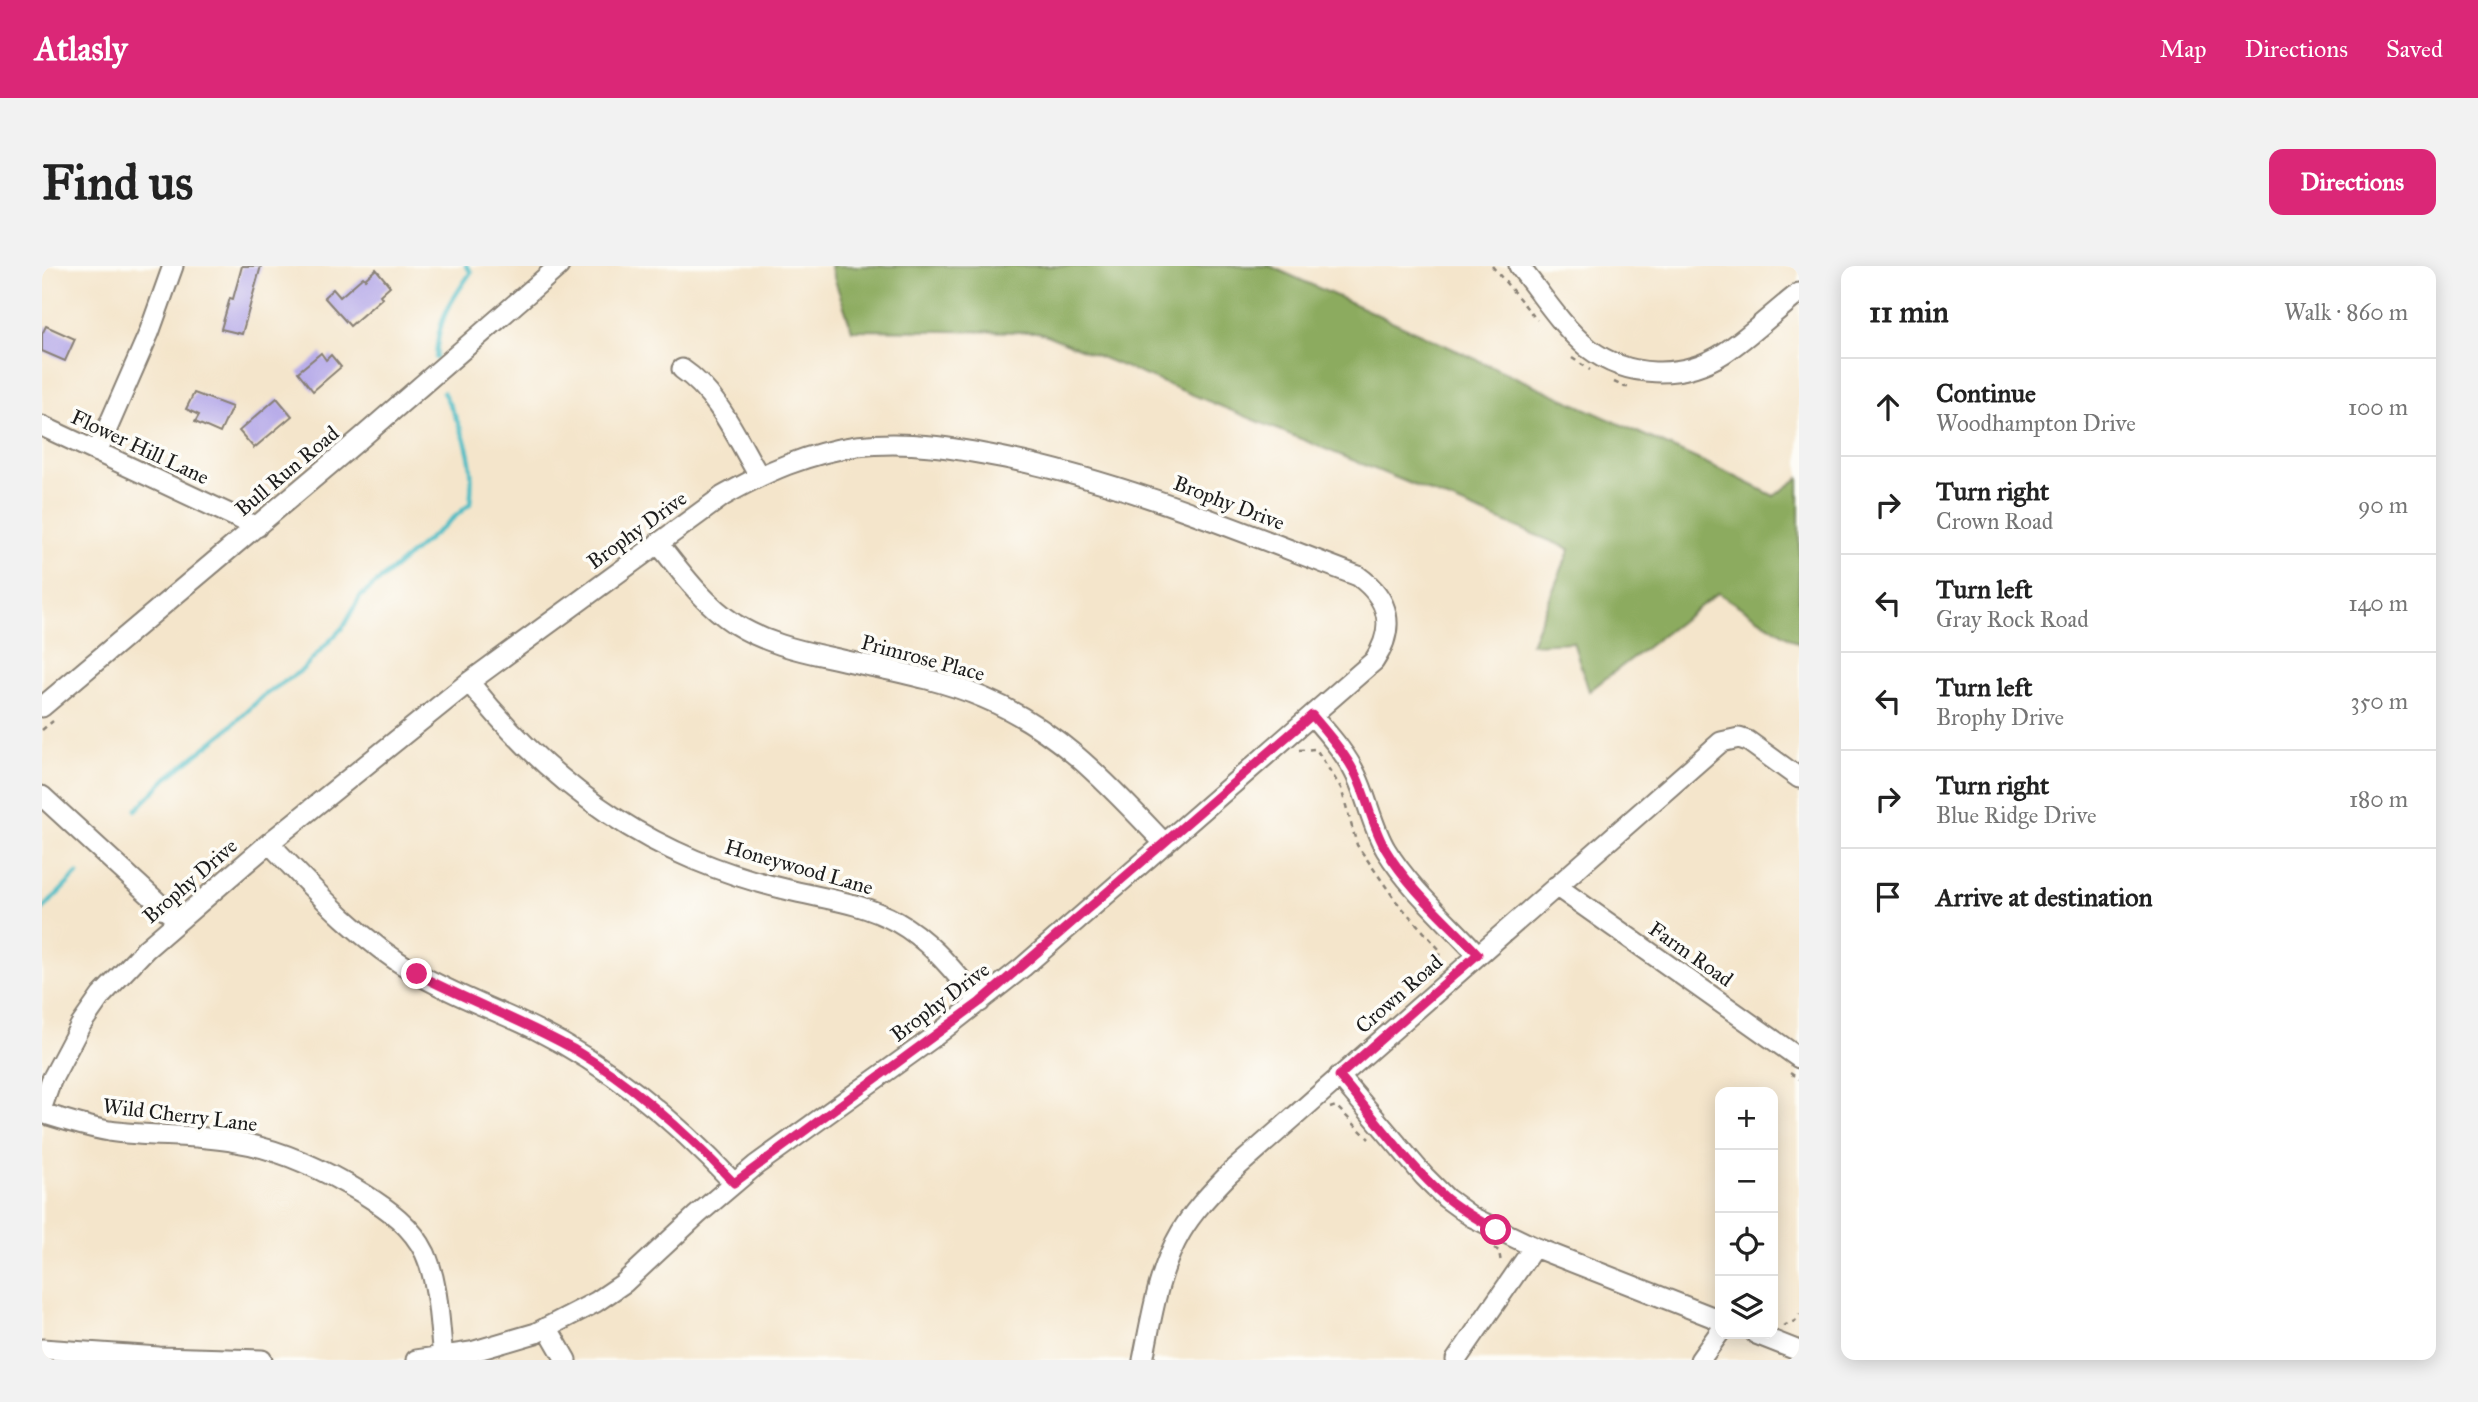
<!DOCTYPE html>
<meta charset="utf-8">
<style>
body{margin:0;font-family:"IM FELL Great Primer",serif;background:#f2f2f2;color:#222}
.controls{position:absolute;right:21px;bottom:21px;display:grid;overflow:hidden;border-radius:14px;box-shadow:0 4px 18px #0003}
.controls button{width:63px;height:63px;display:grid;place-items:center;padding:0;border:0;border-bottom:2px solid #e0e0e0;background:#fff;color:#222;font:35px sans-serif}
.stop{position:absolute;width:21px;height:21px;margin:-16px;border:5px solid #db2777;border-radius:50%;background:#fff}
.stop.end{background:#db2777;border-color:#fff;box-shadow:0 2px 7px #0008}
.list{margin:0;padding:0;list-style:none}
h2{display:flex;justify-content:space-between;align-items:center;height:91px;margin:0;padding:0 28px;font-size:30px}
h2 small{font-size:23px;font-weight:400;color:#767676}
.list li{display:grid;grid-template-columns:46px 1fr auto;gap:21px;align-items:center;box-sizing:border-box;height:98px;padding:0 28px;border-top:2px solid #e0e0e0}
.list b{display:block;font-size:26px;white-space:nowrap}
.list p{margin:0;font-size:23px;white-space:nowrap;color:#767676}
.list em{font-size:23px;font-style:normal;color:#767676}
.icon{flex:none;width:38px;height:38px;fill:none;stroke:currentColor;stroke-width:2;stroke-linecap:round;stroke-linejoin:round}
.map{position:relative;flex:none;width:1757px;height:1094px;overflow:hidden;border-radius:14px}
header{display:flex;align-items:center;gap:42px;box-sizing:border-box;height:98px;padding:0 35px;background:#db2777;color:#fff}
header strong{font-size:33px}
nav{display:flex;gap:38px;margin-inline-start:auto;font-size:24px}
.intro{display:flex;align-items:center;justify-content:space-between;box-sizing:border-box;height:168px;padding:0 42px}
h1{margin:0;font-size:49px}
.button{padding:18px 32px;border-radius:14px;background:#db2777;color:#fff;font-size:24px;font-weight:700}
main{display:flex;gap:42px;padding:0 42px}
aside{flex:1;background:#fff;border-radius:14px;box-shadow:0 4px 18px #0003}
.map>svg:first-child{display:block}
.forest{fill:#8cab5e;stroke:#54643d;stroke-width:2}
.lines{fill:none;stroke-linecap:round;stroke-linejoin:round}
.stream{stroke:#4dbcc4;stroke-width:4.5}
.building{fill:#b2a6e8}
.minor-casing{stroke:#888074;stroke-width:23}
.path{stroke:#888074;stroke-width:2.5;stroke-dasharray:5 5;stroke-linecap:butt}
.minor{stroke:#fff;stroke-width:19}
.route{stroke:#db2777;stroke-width:9}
.labels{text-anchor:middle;stroke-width:7;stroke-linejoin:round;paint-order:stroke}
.street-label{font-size:21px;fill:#1c1c1c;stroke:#fdfcf7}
</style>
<header>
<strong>Atlasly</strong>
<nav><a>Map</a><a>Directions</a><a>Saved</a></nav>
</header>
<div class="intro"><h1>Find us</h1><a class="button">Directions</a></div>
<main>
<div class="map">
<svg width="1757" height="1094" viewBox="0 0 1757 1094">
<rect width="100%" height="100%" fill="#fdfcf7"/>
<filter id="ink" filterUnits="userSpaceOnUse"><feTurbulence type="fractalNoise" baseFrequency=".0143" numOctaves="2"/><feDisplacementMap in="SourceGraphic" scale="14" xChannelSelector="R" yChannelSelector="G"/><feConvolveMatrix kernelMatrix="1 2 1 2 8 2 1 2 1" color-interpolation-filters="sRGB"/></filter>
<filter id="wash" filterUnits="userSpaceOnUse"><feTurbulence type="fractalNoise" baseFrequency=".00686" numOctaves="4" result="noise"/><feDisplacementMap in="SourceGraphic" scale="28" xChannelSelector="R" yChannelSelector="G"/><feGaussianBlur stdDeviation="1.57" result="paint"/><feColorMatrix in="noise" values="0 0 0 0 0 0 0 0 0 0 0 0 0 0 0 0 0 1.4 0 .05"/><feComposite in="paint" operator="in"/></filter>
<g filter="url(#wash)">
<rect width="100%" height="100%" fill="#f4e5cb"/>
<path class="forest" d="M 788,0 L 1228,0 L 1686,207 L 1732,230 L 1757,212 L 1757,378 L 1676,327 L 1547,425 L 1531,376 L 1489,378 L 1528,283 L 997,66 L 810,64 Z"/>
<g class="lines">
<path class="stream" d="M 394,92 C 396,52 407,38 429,6 L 424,0
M 94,544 L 125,512 L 184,465 L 221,430 L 260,404 L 301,361 L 318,331 L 428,238 C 434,192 422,166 401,126
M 0,644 L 35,608"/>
</g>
<g id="blocks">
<path class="building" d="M 200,0 L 219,0 L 200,68 L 179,63 L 188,32 L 191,33 Z
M 334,3 L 348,20 L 338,29 L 340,32 L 308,60 L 282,31 L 291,23 L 298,31 L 321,11 L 323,13 Z
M 4,60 L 33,73 L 23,95 L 0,85 L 0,68 Z
M 279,87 L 284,94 L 289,89 L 299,101 L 271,125 L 256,106 Z
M 152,127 L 190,141 L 178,167 L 153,156 L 157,149 L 144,143 Z
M 235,132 L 250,150 L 212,182 L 197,165 Z"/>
</g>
</g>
<g filter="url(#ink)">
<use href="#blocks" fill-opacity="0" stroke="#888074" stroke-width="2"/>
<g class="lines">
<defs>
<path id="minor" d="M 1477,0 C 1498,26 1520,61 1546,82 C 1585,112 1640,114 1682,87 C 1708,70 1732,46 1757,27
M 640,103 C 676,127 695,173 717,210
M 0,160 L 215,261
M 55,186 L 107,67 L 131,0
M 616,277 C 639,306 661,337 693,358 C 722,376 754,384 787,391 C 839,403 893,411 942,432 C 1018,464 1067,519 1123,578
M 427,416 C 487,492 562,556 653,594 C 682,606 713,616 743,623 C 782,633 819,636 855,656 C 889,675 913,707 938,736
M 0,441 L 318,173 L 517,0
M 1270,449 C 1286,468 1303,486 1314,509 C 1326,534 1330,561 1344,584 C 1368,623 1405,655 1436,689
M 0,530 L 136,655
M 227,577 C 273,625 317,673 374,707 C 413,730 455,744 495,764 C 571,802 634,855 692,917
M 1514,620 L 1757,792
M 1297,810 L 1382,910 L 1404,932 L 1430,951 L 1492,981 L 1678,1054
M 0,841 L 9,815 L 38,760 L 59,730 L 104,683 L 227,577 L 427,416 L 681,230 C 723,206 766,187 815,180 C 866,174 913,182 963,192 C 1085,217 1200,266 1316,310 C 1348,333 1354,362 1332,395 L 981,701 L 892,771 L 714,899 L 655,949 L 582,1017 L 554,1036 L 494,1067 L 429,1086 L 374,1094
M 0,847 C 22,854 44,861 67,865 C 108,871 149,868 189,875 C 237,882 281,903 322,928 C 346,943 370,960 383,987 C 397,1018 397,1057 401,1091
M 505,1061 L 524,1094
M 1714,1068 L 1757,1085
M 0,1083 L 117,1091 L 220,1094
M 1101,1094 C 1110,1050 1116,1005 1139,966 C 1152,944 1170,926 1187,908 L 1679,476 L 1697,472 L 1706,475 L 1757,512
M 1414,1094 L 1492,981
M 1658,1094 L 1678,1066"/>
</defs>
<use href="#minor" class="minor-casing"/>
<path class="path" d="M 1450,0 L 1495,54
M 1530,92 L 1548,104
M 1572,116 L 1583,121 L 1589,121
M 0,464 L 11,455
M 1257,484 L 1274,483 L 1299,522 L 1315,579 L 1354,635 L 1398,684 L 1395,701 L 1374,719
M 1748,807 L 1757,813
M 1288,842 L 1294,840 L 1327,873
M 1452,982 L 1457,985 L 1459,997
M 1741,1060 L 1753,1055 L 1757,1048"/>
<use href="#minor" class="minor"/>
</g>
</g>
<g class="lines" filter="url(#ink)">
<path class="route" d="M 375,708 C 426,735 482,755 533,784 C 593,820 644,866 692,917 L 938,736 L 1270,449 C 1286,468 1303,487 1314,509 C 1326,534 1330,561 1344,584 C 1367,623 1405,655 1436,688 L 1297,810 C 1331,849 1366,899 1404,932 C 1420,945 1437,954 1454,964"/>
</g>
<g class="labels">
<g class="street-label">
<text transform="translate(98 181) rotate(25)" y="7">Flower Hill Lane</text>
<text transform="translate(245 205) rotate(-40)" y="7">Bull Run Road</text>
<text transform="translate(1187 237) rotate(21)" y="7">Brophy Drive</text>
<text transform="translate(595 264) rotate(-36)" y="7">Brophy Drive</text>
<text transform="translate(881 392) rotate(15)" y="7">Primrose Place</text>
<text transform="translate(757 601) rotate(16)" y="7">Honeywood Lane</text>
<text transform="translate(148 615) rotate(-41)" y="7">Brophy Drive</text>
<text transform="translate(1649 688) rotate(35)" y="7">Farm Road</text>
<text transform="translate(1357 728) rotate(-41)" y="7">Crown Road</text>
<text transform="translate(898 736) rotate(-37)" y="7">Brophy Drive</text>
<text transform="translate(138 849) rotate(7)" y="7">Wild Cherry Lane</text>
</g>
</g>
</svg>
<div class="controls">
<button>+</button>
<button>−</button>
<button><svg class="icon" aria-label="locate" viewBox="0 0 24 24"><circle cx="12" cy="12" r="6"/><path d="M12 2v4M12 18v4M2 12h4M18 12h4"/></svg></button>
<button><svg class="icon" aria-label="layers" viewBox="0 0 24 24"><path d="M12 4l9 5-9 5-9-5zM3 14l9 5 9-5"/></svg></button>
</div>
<div class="stop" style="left:1454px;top:964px"></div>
<div class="stop end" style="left:375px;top:708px"></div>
</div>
<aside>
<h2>11 min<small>Walk · 860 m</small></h2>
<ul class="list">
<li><svg class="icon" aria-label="ahead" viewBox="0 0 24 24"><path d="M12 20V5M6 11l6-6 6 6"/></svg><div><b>Continue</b><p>Woodhampton Drive</p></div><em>100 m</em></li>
<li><svg class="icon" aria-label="right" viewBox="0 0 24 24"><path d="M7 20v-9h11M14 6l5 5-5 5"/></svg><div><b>Turn right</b><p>Crown Road</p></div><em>90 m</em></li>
<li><svg class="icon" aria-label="left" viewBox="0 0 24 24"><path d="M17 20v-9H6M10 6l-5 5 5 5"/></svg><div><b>Turn left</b><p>Gray Rock Road</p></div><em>140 m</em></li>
<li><svg class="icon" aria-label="left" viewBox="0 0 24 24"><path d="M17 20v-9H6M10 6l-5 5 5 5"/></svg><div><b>Turn left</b><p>Brophy Drive</p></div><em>350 m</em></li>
<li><svg class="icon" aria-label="right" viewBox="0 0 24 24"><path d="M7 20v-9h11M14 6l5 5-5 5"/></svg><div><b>Turn right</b><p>Blue Ridge Drive</p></div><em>180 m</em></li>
<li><svg class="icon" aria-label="arrive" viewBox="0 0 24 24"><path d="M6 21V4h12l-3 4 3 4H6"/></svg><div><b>Arrive at destination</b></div></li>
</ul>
</aside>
</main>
